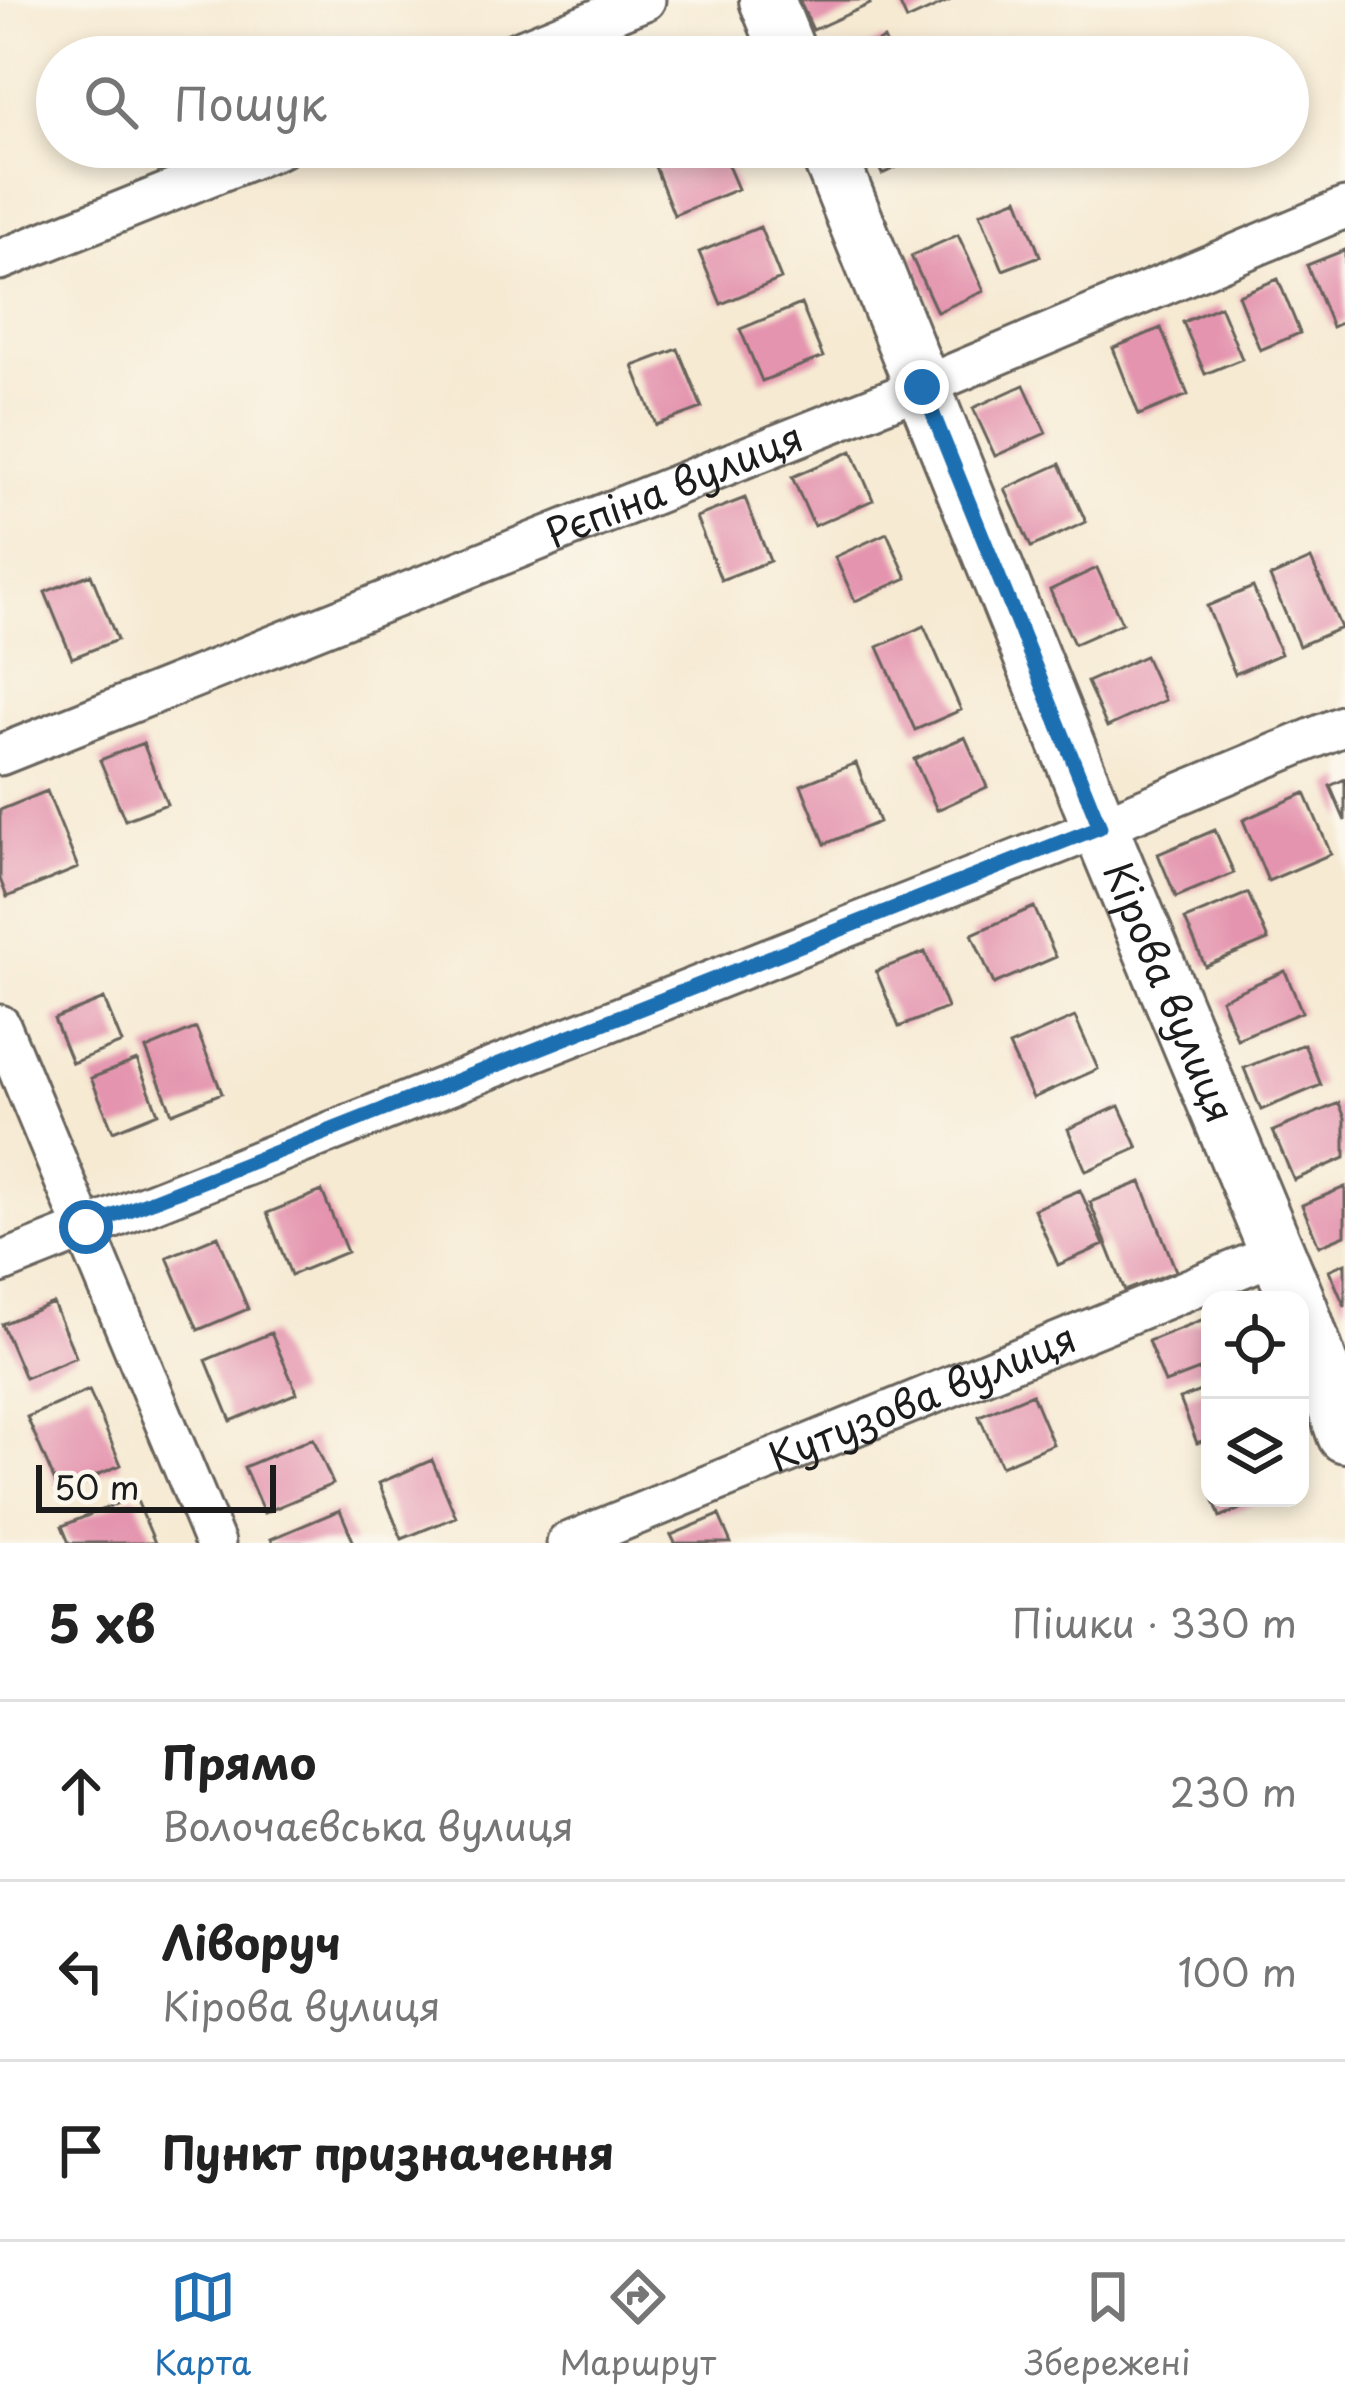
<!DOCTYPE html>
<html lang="uk">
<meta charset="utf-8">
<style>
body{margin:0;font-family:"Playpen Sans",sans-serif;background:#f6f6f6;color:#222}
.controls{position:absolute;right:36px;bottom:36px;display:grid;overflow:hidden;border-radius:24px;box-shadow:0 6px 18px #0003}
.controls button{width:108px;height:108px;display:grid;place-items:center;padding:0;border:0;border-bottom:3px solid #e0e0e0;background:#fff;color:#222;font:60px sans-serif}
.scale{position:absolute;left:36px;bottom:30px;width:240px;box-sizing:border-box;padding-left:12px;border:6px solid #1c1c1c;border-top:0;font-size:33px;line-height:42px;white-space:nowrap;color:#1c1c1c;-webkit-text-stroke:9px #fbf7ec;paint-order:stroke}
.stop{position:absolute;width:36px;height:36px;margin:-27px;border:9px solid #1f6fb2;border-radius:50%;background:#fff}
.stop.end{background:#1f6fb2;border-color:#fff;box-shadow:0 3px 12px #0008}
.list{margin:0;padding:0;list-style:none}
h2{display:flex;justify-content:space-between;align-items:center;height:156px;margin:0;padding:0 48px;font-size:51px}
h2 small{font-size:39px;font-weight:400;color:#767676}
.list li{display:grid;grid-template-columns:78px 1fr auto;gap:36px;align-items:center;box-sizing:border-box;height:180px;padding:0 48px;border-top:3px solid #e0e0e0}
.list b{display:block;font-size:45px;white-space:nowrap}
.list p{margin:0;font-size:39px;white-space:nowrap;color:#767676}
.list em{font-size:39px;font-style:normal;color:#767676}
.icon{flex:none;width:66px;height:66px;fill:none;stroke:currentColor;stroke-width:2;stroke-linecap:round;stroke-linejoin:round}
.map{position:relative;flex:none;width:1345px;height:1543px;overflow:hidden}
.search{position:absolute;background:#fff;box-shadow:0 6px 18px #0003;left:36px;right:36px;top:36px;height:132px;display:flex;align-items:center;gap:30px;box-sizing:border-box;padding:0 42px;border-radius:66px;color:#767676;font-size:45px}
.sheet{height:696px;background:#fff}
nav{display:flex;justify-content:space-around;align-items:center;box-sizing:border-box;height:168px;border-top:3px solid #e0e0e0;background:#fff;font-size:33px;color:#767676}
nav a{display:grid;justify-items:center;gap:6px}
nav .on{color:#1f6fb2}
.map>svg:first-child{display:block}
.building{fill:#e494af}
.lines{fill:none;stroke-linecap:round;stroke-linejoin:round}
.street-casing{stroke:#68645c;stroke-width:45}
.secondary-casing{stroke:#68645c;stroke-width:60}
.street{stroke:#fff;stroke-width:39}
.secondary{stroke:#fff;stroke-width:54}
.route{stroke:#1f6fb2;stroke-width:15}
.labels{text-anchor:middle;stroke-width:9;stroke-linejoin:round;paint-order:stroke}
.street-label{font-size:39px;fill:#1c1c1c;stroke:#fbf7ec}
</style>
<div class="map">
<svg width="1345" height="1543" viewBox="0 0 1345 1543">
<rect width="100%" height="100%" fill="#fbf7ec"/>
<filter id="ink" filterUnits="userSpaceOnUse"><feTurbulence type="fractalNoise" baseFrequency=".00833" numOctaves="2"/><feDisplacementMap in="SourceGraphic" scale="24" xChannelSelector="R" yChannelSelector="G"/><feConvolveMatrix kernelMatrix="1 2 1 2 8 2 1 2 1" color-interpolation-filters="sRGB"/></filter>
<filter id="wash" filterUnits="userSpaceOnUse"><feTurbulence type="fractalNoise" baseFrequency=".004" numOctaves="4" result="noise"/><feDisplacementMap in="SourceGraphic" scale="48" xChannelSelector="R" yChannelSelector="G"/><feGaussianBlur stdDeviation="2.7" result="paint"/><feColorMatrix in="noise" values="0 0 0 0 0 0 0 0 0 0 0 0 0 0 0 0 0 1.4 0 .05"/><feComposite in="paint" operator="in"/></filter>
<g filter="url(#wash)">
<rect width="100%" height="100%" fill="#f6ead3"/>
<g id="blocks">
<path class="building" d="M 799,0 L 868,0 L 870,4 L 813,30 Z
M 898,0 L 951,0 L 907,20 Z
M 677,39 L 684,57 L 632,57 Z
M 884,39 L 892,57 L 845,57 Z
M 542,147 L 580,147 L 580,148 L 546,159 Z
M 696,147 L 720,147 L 738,189 L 674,215 L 654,164 Z
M 870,147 L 941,147 L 882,174 Z
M 1018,198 L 1040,256 L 1003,270 L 980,213 Z
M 760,227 L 781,279 L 721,304 L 699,252 Z
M 958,235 L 984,291 L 937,312 L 911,256 Z
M 1345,250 L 1345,321 L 1332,327 L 1307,265 Z
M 1278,279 L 1300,333 L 1260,350 L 1238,295 Z
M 801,304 L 823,357 L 762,381 L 740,329 Z
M 1220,306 L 1242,359 L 1205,374 L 1183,322 Z
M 1161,328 L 1188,395 L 1139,415 L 1113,348 Z
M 678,349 L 702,408 L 656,425 L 633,366 Z
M 1024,385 L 1046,433 L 995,456 L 973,408 Z
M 852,451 L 873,500 L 814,526 L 792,477 Z
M 1060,464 L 1086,522 L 1031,547 L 1005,489 Z
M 745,498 L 770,561 L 721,580 L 696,517 Z
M 887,533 L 907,578 L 855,601 L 835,557 Z
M 1311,559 L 1341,628 L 1299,646 L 1270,577 Z
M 1097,568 L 1122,623 L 1074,644 L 1050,590 Z
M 91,574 L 117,640 L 72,658 L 45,592 Z
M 1253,587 L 1281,654 L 1235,674 L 1207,606 Z
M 924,626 L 961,710 L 915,730 L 878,647 Z
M 1145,656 L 1165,700 L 1107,727 L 1087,682 Z
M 965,737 L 987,787 L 937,810 L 914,759 Z
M 143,743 L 167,804 L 125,820 L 100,760 Z
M 856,763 L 879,822 L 825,844 L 801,785 Z
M 1345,779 L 1345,821 L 1330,786 Z
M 47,791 L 78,868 L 7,897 L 0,879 L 0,810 Z
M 1305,793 L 1331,854 L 1268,881 L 1243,820 Z
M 1215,830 L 1234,873 L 1176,897 L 1158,854 Z
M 1248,893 L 1268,940 L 1205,966 L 1185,919 Z
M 1034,907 L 1056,957 L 994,984 L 972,934 Z
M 925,952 L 947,1008 L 899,1027 L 876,971 Z
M 1285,971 L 1302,1012 L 1237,1039 L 1221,999 Z
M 104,999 L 122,1043 L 72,1063 L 54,1019 Z
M 1075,1017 L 1098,1069 L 1033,1098 L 1009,1046 Z
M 196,1028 L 222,1093 L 172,1113 L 146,1049 Z
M 1304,1044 L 1321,1085 L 1261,1110 L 1244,1068 Z
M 137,1060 L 158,1113 L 113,1131 L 91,1078 Z
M 1339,1103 L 1345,1118 L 1345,1158 L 1294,1180 L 1273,1131 Z
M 1119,1106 L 1138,1148 L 1086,1171 L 1068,1129 Z
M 1141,1182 L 1176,1271 L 1125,1291 L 1090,1202 Z
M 1345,1187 L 1345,1235 L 1319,1246 L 1302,1205 Z
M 1080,1190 L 1104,1245 L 1058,1265 L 1034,1209 Z
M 322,1191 L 347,1252 L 291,1275 L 267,1213 Z
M 218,1236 L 248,1309 L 198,1330 L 167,1257 Z
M 1345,1263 L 1345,1307 L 1329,1270 Z
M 53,1303 L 76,1357 L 25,1378 L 2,1324 Z
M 1209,1317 L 1210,1366 L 1165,1383 L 1148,1341 Z
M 271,1333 L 297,1393 L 231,1421 L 206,1360 Z
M 1210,1387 L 1210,1438 L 1197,1443 L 1180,1399 Z
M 89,1390 L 121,1465 L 59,1491 L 27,1417 Z
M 1032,1394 L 1053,1444 L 1001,1466 L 979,1416 Z
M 313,1438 L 333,1484 L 264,1513 L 244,1467 Z
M 432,1460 L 456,1517 L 402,1539 L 379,1483 Z
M 135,1496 L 155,1543 L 69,1543 L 62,1526 Z
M 1213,1498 L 1268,1498 L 1220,1517 Z
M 340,1510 L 354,1543 L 273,1543 L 271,1539 Z
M 719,1515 L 731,1543 L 675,1543 L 671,1535 Z"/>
</g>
</g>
<g filter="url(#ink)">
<use href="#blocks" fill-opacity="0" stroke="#68645c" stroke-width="3"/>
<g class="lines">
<defs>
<g id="street">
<path d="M 504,57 L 645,0"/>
<path d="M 0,260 L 281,147"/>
<path id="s1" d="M 0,755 L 922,387 L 1345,208"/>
<path d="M 0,1025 L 215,1543"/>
<path d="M 0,1263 L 1100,827 L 1345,725"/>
<path id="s2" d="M 567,1543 L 1280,1252"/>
</g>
<g id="secondary">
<path d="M 767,0 L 790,57"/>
<path id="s3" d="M 826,147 L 1100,827 L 1297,1300"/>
<path d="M 1300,1308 L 1345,1435"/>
</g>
</defs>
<use href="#street" class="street-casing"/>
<use href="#secondary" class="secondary-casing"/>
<use href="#street" class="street"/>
<use href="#secondary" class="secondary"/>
</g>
</g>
<g class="lines" filter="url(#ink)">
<path class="route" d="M 86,1227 L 1100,827 L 922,387"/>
</g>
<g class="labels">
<g class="street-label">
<text dy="14" stroke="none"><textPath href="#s1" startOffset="726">Рєпіна вулиця</textPath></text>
<text dy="14" stroke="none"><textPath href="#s3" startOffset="912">Кірова вулиця</textPath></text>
<text dy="14" stroke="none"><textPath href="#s2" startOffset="384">Кутузова вулиця</textPath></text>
</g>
</g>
</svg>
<div class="controls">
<button><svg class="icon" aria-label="locate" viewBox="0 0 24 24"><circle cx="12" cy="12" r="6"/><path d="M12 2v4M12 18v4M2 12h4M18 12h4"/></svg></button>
<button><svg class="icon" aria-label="layers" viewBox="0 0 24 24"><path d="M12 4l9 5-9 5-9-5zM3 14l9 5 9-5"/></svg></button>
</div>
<div class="scale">50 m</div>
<div class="stop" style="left:86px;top:1227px"></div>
<div class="stop end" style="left:922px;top:387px"></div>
<div class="search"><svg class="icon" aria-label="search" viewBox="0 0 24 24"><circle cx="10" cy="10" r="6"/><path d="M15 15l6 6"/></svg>Пошук</div>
</div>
<section class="sheet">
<h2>5 хв<small>Пішки · 330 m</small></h2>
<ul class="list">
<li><svg class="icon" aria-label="ahead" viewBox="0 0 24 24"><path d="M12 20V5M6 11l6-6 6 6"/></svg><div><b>Прямо</b><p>Волочаєвська вулиця</p></div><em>230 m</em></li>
<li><svg class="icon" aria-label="left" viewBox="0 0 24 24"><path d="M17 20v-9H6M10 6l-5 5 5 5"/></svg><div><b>Ліворуч</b><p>Кірова вулиця</p></div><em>100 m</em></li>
<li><svg class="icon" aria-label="arrive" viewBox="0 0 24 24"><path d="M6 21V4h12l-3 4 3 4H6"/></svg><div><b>Пункт призначення</b></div></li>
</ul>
</section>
<nav>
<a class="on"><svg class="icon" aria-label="map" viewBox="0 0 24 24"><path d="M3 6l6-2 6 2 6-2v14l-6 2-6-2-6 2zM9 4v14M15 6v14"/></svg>Карта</a>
<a><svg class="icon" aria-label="directions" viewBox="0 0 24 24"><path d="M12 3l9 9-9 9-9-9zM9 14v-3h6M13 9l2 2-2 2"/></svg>Маршрут</a>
<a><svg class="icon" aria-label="saved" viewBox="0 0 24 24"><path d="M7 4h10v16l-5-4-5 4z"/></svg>Збережені</a>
</nav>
